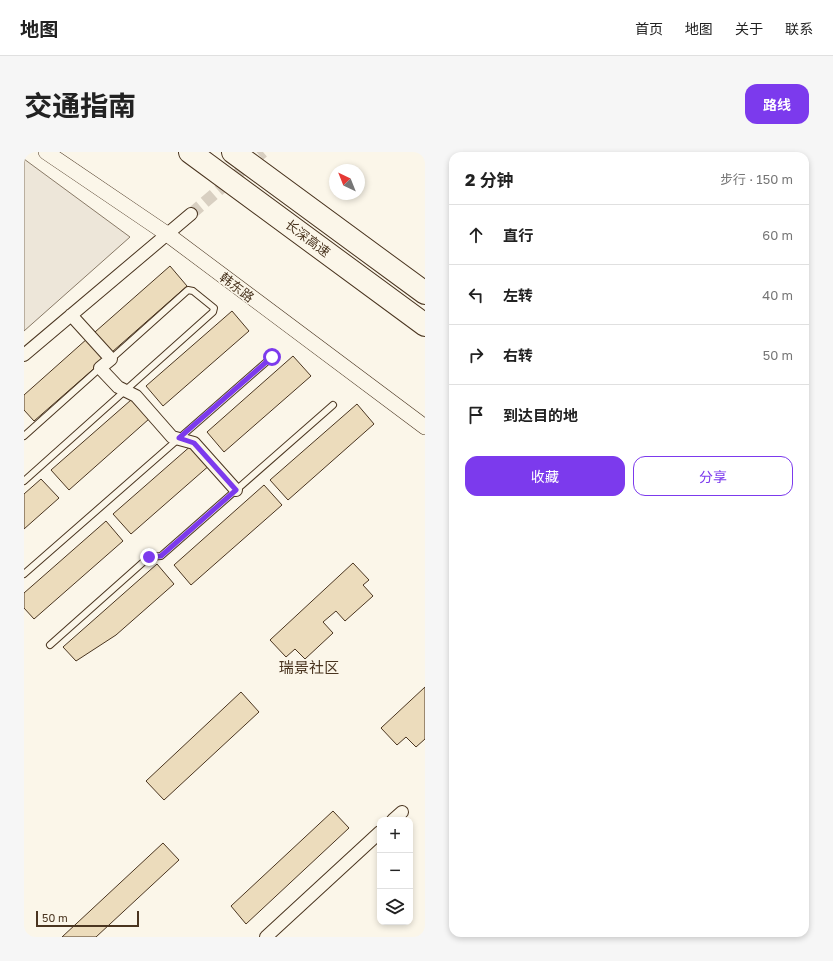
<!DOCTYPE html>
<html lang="zh">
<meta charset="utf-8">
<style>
body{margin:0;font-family:"Golos Text","Noto Sans SC",sans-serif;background:#f6f6f6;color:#222}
.controls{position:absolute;right:12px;bottom:12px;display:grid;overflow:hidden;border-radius:8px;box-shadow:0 2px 6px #0003}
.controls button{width:36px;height:36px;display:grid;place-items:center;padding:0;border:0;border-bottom:1px solid #e0e0e0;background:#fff;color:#222;font:20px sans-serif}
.compass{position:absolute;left:305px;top:12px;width:36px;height:36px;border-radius:50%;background:#fff;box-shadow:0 2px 6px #0003;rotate:317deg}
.scale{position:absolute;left:12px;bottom:10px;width:103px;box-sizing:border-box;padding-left:4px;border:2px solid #4a3520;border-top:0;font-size:11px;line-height:14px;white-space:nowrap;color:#4a3520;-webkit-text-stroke:3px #fbf6e9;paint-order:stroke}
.stop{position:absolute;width:12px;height:12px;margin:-9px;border:3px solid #7c3aed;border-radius:50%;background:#fff}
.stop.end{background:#7c3aed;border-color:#fff;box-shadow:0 1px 4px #0008}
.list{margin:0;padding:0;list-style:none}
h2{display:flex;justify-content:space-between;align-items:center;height:52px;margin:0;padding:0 16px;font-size:17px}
h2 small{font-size:13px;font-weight:400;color:#767676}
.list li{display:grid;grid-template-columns:26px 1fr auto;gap:12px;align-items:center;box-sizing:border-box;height:60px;padding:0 16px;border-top:1px solid #e0e0e0}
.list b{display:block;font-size:15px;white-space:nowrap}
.list em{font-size:13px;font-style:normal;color:#767676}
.actions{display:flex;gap:8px;padding:12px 16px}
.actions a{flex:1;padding:9px 0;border:1px solid #7c3aed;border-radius:12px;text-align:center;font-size:14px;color:#7c3aed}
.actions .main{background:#7c3aed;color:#fff}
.icon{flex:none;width:22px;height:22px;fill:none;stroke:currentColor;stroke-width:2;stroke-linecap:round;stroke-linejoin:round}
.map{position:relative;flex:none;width:401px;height:785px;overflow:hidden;border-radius:12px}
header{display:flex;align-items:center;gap:24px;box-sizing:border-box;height:56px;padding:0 20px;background:#fff;border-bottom:1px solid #e0e0e0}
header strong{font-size:19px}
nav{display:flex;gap:22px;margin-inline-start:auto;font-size:14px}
.intro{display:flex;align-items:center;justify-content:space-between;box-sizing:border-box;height:96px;padding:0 24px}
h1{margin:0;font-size:28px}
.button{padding:10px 18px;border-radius:12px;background:#7c3aed;color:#fff;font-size:14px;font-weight:700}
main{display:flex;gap:24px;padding:0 24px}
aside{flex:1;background:#fff;border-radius:12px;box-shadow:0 2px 6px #0003}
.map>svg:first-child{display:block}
.green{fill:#ede6d9;stroke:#887966}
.building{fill:#ecdcbc;stroke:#4a3520}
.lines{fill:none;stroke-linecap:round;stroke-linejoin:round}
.minor-tunnel{stroke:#d8cfc1;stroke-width:12;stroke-dasharray:12 6;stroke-linecap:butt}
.service-casing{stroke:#4a3520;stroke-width:8}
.minor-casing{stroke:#4a3520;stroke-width:14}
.tertiary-casing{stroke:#4a3520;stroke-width:16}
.motorway-casing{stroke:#4a3520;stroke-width:24}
.service{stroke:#fbf6e9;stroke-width:6}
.minor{stroke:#fbf6e9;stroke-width:12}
.tertiary{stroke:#fbf6e9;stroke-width:15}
.motorway{stroke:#fbf6e9;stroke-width:22}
.route{stroke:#7c3aed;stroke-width:5}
.labels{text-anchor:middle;stroke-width:3;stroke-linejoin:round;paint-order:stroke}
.street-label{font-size:13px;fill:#4a3520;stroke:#fbf6e9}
.quarter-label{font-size:15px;fill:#4a3520;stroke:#fbf6e9}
</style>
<header>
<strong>地图</strong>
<nav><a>首页</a><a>地图</a><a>关于</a><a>联系</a></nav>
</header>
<div class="intro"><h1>交通指南</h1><a class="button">路线</a></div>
<main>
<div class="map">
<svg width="401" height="785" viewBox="0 0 401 785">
<rect width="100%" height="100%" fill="#fbf6e9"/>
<path class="green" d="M 0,7 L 106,85 L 0,179 Z"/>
<path class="building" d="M 146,114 L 163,134 L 88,200 L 71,180 Z
M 208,159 L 225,179 L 139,254 L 122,234 Z
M 64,186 L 82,206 L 10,269 L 0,258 L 0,243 Z
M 269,204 L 287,224 L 200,300 L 183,280 Z
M 107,248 L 125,267 L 45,338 L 27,318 Z
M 333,252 L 350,272 L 264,348 L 246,328 Z
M 169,292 L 187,312 L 107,382 L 89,362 Z
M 17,327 L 35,346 L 0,377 L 0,342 Z
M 240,333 L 258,353 L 167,433 L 150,413 Z
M 82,369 L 99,389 L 10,467 L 0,456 L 0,441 Z
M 329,411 L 345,428 L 339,433 L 349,444 L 321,469 L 312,459 L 299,470 L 309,481 L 281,507 L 271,497 L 262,505 L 246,488 Z
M 133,412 L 150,432 L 92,483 L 52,509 L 39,495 Z
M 401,535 L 401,587 L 392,595 L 382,585 L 373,593 L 357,576 Z
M 217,540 L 235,560 L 140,648 L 122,629 Z
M 309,659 L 325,676 L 222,772 L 207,754 Z
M 139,691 L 155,708 L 72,785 L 38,785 Z"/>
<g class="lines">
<path class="minor-tunnel" d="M 167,62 L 239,0"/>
<defs>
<path id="service" d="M 0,284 L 76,216
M 0,329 L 189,160 L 190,156 L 169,139 L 164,138 L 87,207
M 0,422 L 248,205
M 26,493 L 125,405 L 137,404 L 309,253"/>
<path id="minor" d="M 47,163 L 87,207 L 76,216 L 94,235 L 112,244 L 148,285 L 170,291 L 212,338
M 0,203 L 167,62
M 369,668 L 378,660
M 242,785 L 356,680"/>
<path id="tertiary" d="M 22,0 L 143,82 L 401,275"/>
<path id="motorway" d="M 166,0 L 401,173
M 209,0 L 401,141"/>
</defs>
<use href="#service" class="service-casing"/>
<use href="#minor" class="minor-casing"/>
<use href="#tertiary" class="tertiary-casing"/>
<use href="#motorway" class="motorway-casing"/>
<use href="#service" class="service"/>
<use href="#minor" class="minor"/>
<use href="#tertiary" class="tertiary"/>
<use href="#motorway" class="motorway"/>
</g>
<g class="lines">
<path class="route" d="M 125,405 L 137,404 L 212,338 L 170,291 L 155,286 L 248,205"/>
</g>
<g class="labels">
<g class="street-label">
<text transform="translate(284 86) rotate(37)" y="5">长深高速</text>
<text transform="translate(213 135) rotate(37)" y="5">韩东路</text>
</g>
<g class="quarter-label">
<text x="285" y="521">瑞景社区</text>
</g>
</g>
</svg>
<div class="controls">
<button>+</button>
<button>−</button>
<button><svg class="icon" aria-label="layers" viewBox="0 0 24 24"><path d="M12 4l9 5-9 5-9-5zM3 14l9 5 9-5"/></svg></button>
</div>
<svg class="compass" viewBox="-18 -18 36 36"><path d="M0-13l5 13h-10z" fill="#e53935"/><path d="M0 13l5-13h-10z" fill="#767676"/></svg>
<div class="scale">50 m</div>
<div class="stop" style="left:248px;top:205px"></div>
<div class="stop end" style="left:125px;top:405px"></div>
</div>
<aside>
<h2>2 分钟<small>步行 · 150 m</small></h2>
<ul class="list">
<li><svg class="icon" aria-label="ahead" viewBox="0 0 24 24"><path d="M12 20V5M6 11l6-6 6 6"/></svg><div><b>直行</b></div><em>60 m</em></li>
<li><svg class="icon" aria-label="left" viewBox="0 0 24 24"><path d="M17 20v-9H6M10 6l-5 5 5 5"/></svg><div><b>左转</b></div><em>40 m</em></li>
<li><svg class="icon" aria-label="right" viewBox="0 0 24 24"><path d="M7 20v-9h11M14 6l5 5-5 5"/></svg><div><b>右转</b></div><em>50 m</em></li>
<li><svg class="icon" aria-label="arrive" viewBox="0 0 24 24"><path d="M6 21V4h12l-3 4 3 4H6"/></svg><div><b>到达目的地</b></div></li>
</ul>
<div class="actions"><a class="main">收藏</a><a>分享</a></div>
</aside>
</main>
